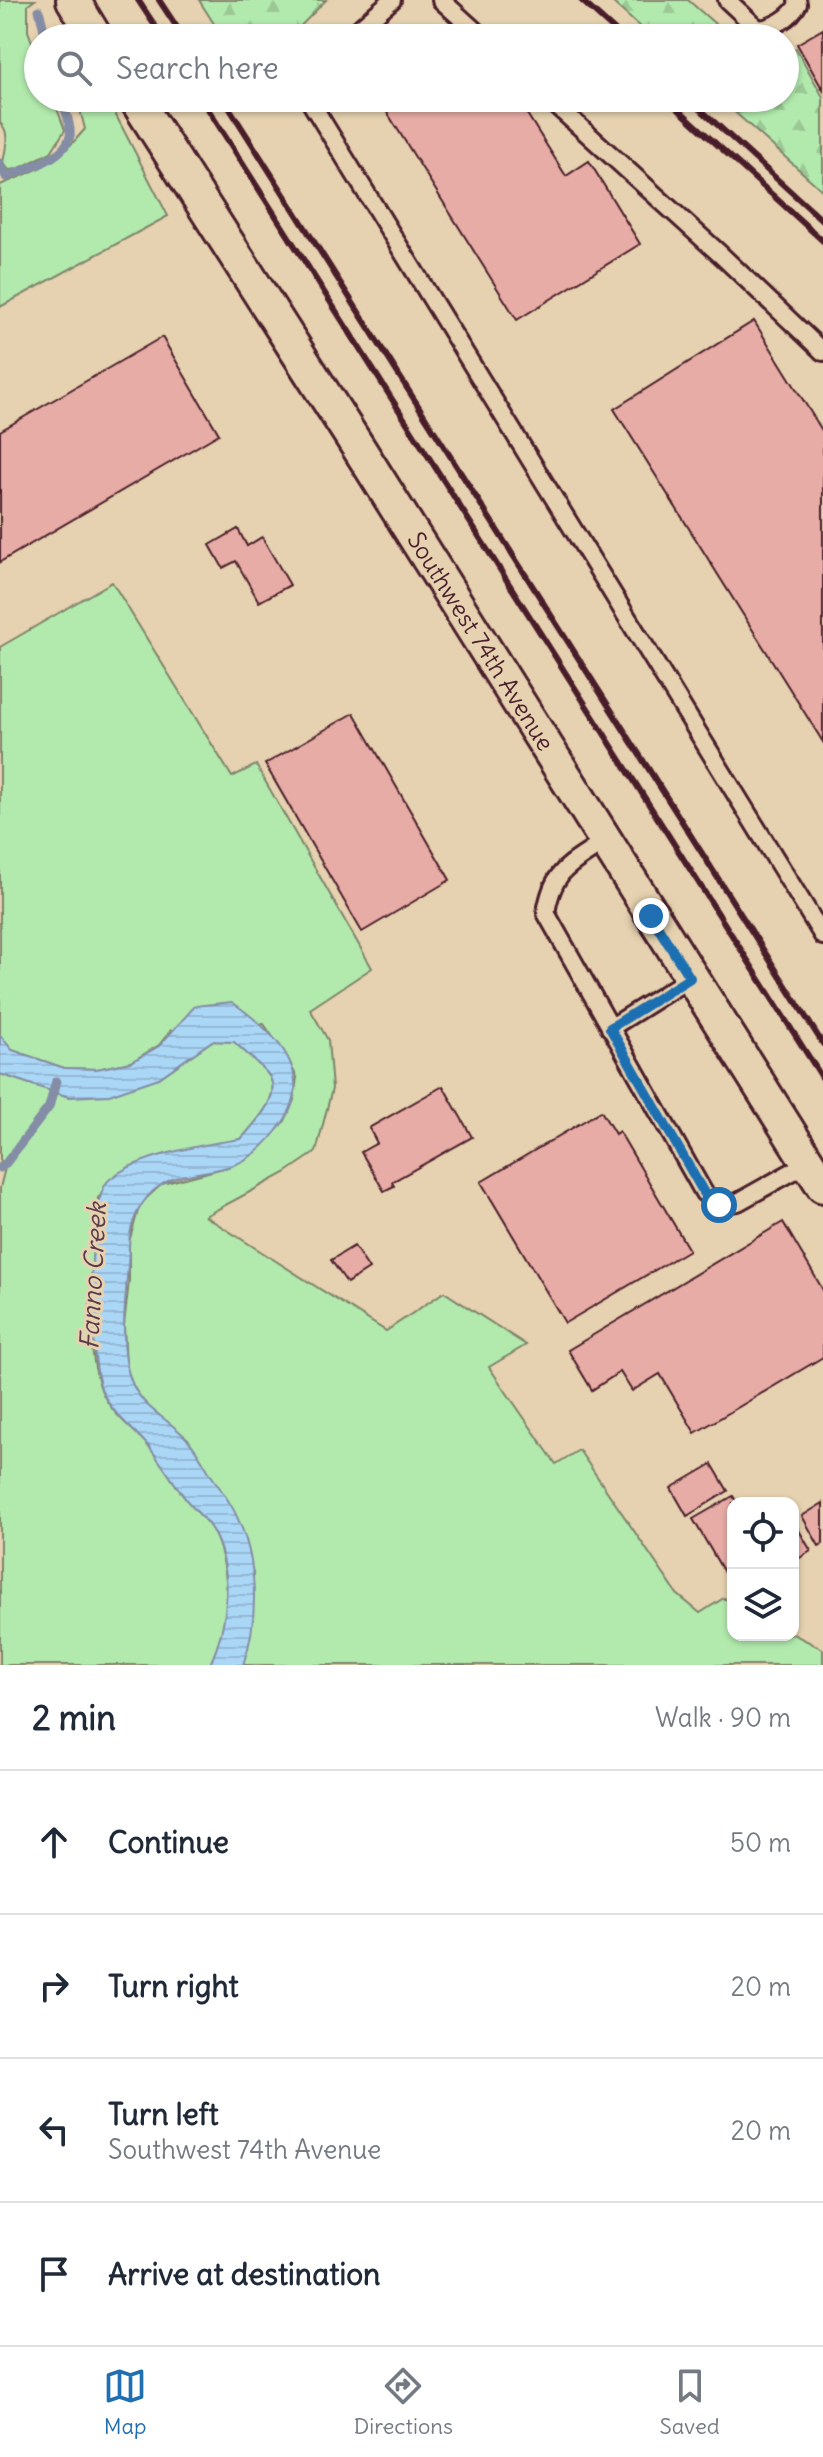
<!DOCTYPE html>
<meta charset="utf-8">
<style>
body{margin:0;font-family:Delius,sans-serif;background:#f6f6f7;color:#1f2937}
.controls{position:absolute;right:24px;bottom:24px;display:grid;overflow:hidden;border-radius:16px;box-shadow:0 2px 6px #0004}
.controls button{width:72px;height:72px;display:grid;place-items:center;padding:0;border:0;border-bottom:2px solid #e0e1e3;background:#fff;color:#1f2937;font:40px sans-serif}
.stop{position:absolute;width:24px;height:24px;margin:-18px;border:6px solid #1f6fb2;border-radius:50%;background:#fff}
.stop.end{background:#1f6fb2;border-color:#fff;box-shadow:0 2px 8px #0008}
.list{margin:0;padding:0;list-style:none}
h2{display:flex;justify-content:space-between;align-items:center;height:104px;margin:0;padding:0 32px;font-size:34px}
h2 small{font-size:26px;font-weight:400;color:#747a83}
.list li{display:grid;grid-template-columns:52px 1fr auto;gap:24px;align-items:center;box-sizing:border-box;height:144px;padding:0 32px;border-top:2px solid #e0e1e3}
.list b{display:block;font-size:30px;white-space:nowrap}
.list p{margin:0;font-size:26px;white-space:nowrap;color:#747a83}
.list em{font-size:26px;font-style:normal;color:#747a83}
.icon{flex:none;width:44px;height:44px;fill:none;stroke:currentColor;stroke-width:2;stroke-linecap:round;stroke-linejoin:round}
.map{position:relative;flex:none;width:823px;height:1665px;overflow:hidden}
.search{position:absolute;background:#fff;box-shadow:0 2px 6px #0004;left:24px;right:24px;top:24px;height:88px;display:flex;align-items:center;gap:20px;box-sizing:border-box;padding:0 28px;border-radius:44px;color:#747a83;font-size:30px}
.sheet{height:680px;background:#fff}
nav{display:flex;justify-content:space-around;align-items:center;box-sizing:border-box;height:112px;border-top:2px solid #e0e1e3;background:#fff;font-size:22px;color:#747a83}
nav a{display:grid;justify-items:center;gap:4px}
nav .on{color:#1f6fb2}
.map>svg:first-child{display:block}
.grass{fill:#b2eaad;stroke:#7e846c;stroke-width:2}
.forest{fill:url(#forest-firs);stroke:#7e846c;stroke-width:2}
.water{fill:url(#water-rules);stroke:#848da5;stroke-width:2}
.lines{fill:none;stroke-linecap:round;stroke-linejoin:round}
.stream{stroke:#848da5;stroke-width:9}
.building{fill:#e7aca5;stroke:#4a1f2b;stroke-width:2}
.lane-casing{stroke:#4a1f2b;stroke-width:22}
.street-casing{stroke:#4a1f2b;stroke-width:38}
.lane{stroke:#e6d2b0;stroke-width:16}
.street{stroke:#e6d2b0;stroke-width:32}
.rail{stroke:#4a1f2b;stroke-width:6}
.route{stroke:#1f6fb2;stroke-width:10}
.labels{text-anchor:middle;stroke-width:6;stroke-linejoin:round;paint-order:stroke}
.street-label{font-size:24px;fill:#4a1f2b;stroke:#e6d2b0}
.water-label{font-size:26px;font-style:italic;fill:#593b4a;stroke:#e6d2b0}
</style>
<div class="map">
<svg width="823" height="1665" viewBox="0 0 823 1665">
<defs>
<pattern id="forest-firs" width="22" height="20" patternUnits="userSpaceOnUse" patternTransform="scale(2)"><rect width="22" height="20" fill="#b2eaad"/><path d="M5 1l3.5 6h-7zM16 11l3.5 6h-7z" fill="#9bc895"/></pattern>
<pattern id="water-rules" width="6" height="5" patternUnits="userSpaceOnUse" patternTransform="scale(2)"><rect width="6" height="5" fill="#abd7f7"/><path d="M0 2.5h6" fill="none" stroke="#95b8d4"/></pattern>
</defs>
<rect width="100%" height="100%" fill="#e6d2b0"/>
<filter id="ink" filterUnits="userSpaceOnUse"><feTurbulence type="fractalNoise" baseFrequency=".0125" numOctaves="2"/><feDisplacementMap in="SourceGraphic" scale="16" xChannelSelector="R" yChannelSelector="G"/><feConvolveMatrix kernelMatrix="1 2 1 2 8 2 1 2 1" color-interpolation-filters="sRGB"/></filter>
<g filter="url(#ink)">
<path class="grass" d="M 0,0 L 35,0 L 28,5 L 28,31 L 38,58 L 38,98 L 53,98 L 65,130 L 51,152 L 18,169 L 9,170 L 3,163 C 5,150 11,132 0,123 Z
M 77,98 L 107,98 L 168,216 L 0,307 L 0,185 C 42,168 55,165 85,129 Z
M 112,582 L 232,777 L 256,765 L 372,968 L 310,1009 L 328,1040 L 332,1089 L 316,1152 L 285,1173 L 205,1216 L 386,1331 L 444,1292 L 526,1345 L 489,1367 L 556,1464 L 579,1450 L 677,1594 L 700,1613 L 724,1598 L 733,1603 L 733,1635 L 793,1634 L 823,1649 L 823,1665 L 243,1665 L 252,1622 L 253,1572 L 188,1439 L 147,1407 L 133,1387 L 126,1366 L 124,1325 L 129,1281 L 129,1242 L 140,1204 L 162,1184 L 231,1166 L 285,1121 L 294,1100 L 297,1077 L 285,1055 L 264,1024 L 171,1030 L 159,1045 L 131,1062 L 97,1069 L 64,1068 L 12,1050 L 0,1035 L 0,647 Z
M 212,1041 L 234,1042 C 245,1052 257,1062 267,1073 C 285,1094 255,1123 241,1139 L 176,1152 L 129,1167 L 98,1198 C 94,1254 81,1339 102,1392 C 111,1414 134,1429 149,1447 C 162,1463 173,1481 184,1497 C 192,1508 205,1518 212,1530 C 224,1551 229,1588 227,1613 C 225,1631 217,1649 210,1665 L 0,1665 L 0,1188 L 6,1164 L 0,1160 L 0,1074 L 69,1097 L 159,1078 Z"/>
<path class="forest" d="M 199,0 L 326,0 L 289,38 L 223,38 Z
M 610,0 L 688,0 L 731,38 L 652,38 Z
M 796,48 L 823,97 L 823,191 L 719,98 L 785,98 L 785,54 Z"/>
<path class="water" d="M 232,1002 C 276,1033 321,1076 278,1129 C 266,1145 250,1160 231,1166 C 210,1173 180,1172 161,1185 C 141,1198 129,1223 129,1247 C 128,1287 116,1349 133,1385 C 145,1411 170,1419 188,1440 C 197,1450 204,1464 211,1475 C 220,1489 231,1502 237,1517 C 258,1560 259,1620 243,1665 L 210,1665 C 228,1624 235,1572 212,1530 C 206,1519 193,1509 185,1498 C 173,1481 162,1464 150,1448 C 135,1430 113,1415 103,1393 C 88,1363 85,1201 109,1180 C 136,1156 206,1144 241,1139 C 255,1123 285,1094 267,1073 C 257,1062 245,1052 234,1042 L 212,1041 L 159,1078 L 109,1095 L 69,1097 L 0,1074 L 0,1035 L 12,1050 L 64,1068 L 97,1069 L 131,1062 L 159,1046 L 195,1006 Z"/>
<g class="lines">
<path class="stream" d="M 39,10 L 46,38
M 0,163 L 6,177 C 26,168 64,160 70,136 C 72,125 64,109 62,98
M 0,1168 L 6,1163 L 49,1107 L 56,1081"/>
</g>
<path class="building" d="M 438,25 L 446,38 L 416,38 Z
M 823,29 L 823,90 L 797,44 Z
M 378,98 L 484,98 L 489,106 L 503,98 L 517,98 L 566,176 L 589,161 L 640,244 L 517,320 Z
M 754,321 L 823,432 L 823,742 L 614,409 Z
M 162,337 L 219,434 L 0,562 L 0,431 Z
M 238,529 L 247,546 L 262,537 L 290,585 L 259,602 L 236,561 L 223,568 L 210,545 Z
M 354,713 L 450,880 L 362,932 L 265,764 Z
M 443,1086 L 472,1137 L 392,1182 L 394,1186 L 384,1191 L 361,1152 L 377,1143 L 369,1128 Z
M 601,1111 L 615,1134 L 619,1131 L 689,1250 L 565,1323 L 481,1182 Z
M 783,1222 L 823,1290 L 823,1357 L 695,1433 L 660,1374 L 632,1391 L 620,1372 L 592,1390 L 568,1350 Z
M 354,1246 L 369,1269 L 347,1283 L 331,1260 Z
M 712,1464 L 728,1491 L 687,1516 L 671,1488 Z
M 733,1496 L 737,1503 L 733,1503 L 733,1569 L 725,1574 L 693,1519 Z
M 823,1503 L 823,1544 L 819,1546 L 802,1516 Z
M 797,1527 L 811,1551 L 793,1562 L 793,1530 Z"/>
<g class="lines">
<defs>
<path id="lane" d="M 441,0 L 483,38
M 727,0 L 758,29 C 773,28 791,18 798,4 L 797,0
M 348,38 L 392,0
M 308,98 L 823,936
M 548,98 L 721,255 L 823,352
M 605,841 C 570,866 553,868 546,913 L 704,1193 L 719,1205 L 738,1202 L 808,1163
M 610,1028 L 690,978"/>
<g id="street">
<path d="M 73,0 L 96,38"/>
<path id="s1" d="M 135,98 L 358,447 L 823,1186"/>
</g>
</defs>
<use href="#lane" class="lane-casing"/>
<use href="#street" class="street-casing"/>
<use href="#lane" class="lane"/>
<use href="#street" class="street"/>
<path class="rail" d="M 138,0 L 163,38
M 159,0 L 184,38
M 581,0 L 623,38
M 201,98 L 823,1079
M 223,98 L 823,1044
M 666,98 L 823,241
M 688,98 L 823,221"/>
</g>
</g>
<g class="lines" filter="url(#ink)">
<path class="route" d="M 651,916 L 690,978 L 610,1028 L 704,1193 L 719,1205"/>
</g>
<g class="labels">
<g class="street-label">
<text dy="8" stroke="none"><textPath href="#s1" startOffset="644">Southwest 74th Avenue</textPath></text>
</g>
<g class="water-label">
<text transform="translate(93 1276) rotate(-87)" y="9">Fanno Creek</text>
</g>
</g>
</svg>
<div class="controls">
<button><svg class="icon" aria-label="locate" viewBox="0 0 24 24"><circle cx="12" cy="12" r="6"/><path d="M12 2v4M12 18v4M2 12h4M18 12h4"/></svg></button>
<button><svg class="icon" aria-label="layers" viewBox="0 0 24 24"><path d="M12 4l9 5-9 5-9-5zM3 14l9 5 9-5"/></svg></button>
</div>
<div class="stop" style="left:719px;top:1205px"></div>
<div class="stop end" style="left:651px;top:916px"></div>
<div class="search"><svg class="icon" aria-label="search" viewBox="0 0 24 24"><circle cx="10" cy="10" r="6"/><path d="M15 15l6 6"/></svg>Search here</div>
</div>
<section class="sheet">
<h2>2 min<small>Walk · 90 m</small></h2>
<ul class="list">
<li><svg class="icon" aria-label="ahead" viewBox="0 0 24 24"><path d="M12 20V5M6 11l6-6 6 6"/></svg><div><b>Continue</b></div><em>50 m</em></li>
<li><svg class="icon" aria-label="right" viewBox="0 0 24 24"><path d="M7 20v-9h11M14 6l5 5-5 5"/></svg><div><b>Turn right</b></div><em>20 m</em></li>
<li><svg class="icon" aria-label="left" viewBox="0 0 24 24"><path d="M17 20v-9H6M10 6l-5 5 5 5"/></svg><div><b>Turn left</b><p>Southwest 74th Avenue</p></div><em>20 m</em></li>
<li><svg class="icon" aria-label="arrive" viewBox="0 0 24 24"><path d="M6 21V4h12l-3 4 3 4H6"/></svg><div><b>Arrive at destination</b></div></li>
</ul>
</section>
<nav>
<a class="on"><svg class="icon" aria-label="map" viewBox="0 0 24 24"><path d="M3 6l6-2 6 2 6-2v14l-6 2-6-2-6 2zM9 4v14M15 6v14"/></svg>Map</a>
<a><svg class="icon" aria-label="directions" viewBox="0 0 24 24"><path d="M12 3l9 9-9 9-9-9zM9 14v-3h6M13 9l2 2-2 2"/></svg>Directions</a>
<a><svg class="icon" aria-label="saved" viewBox="0 0 24 24"><path d="M7 4h10v16l-5-4-5 4z"/></svg>Saved</a>
</nav>
